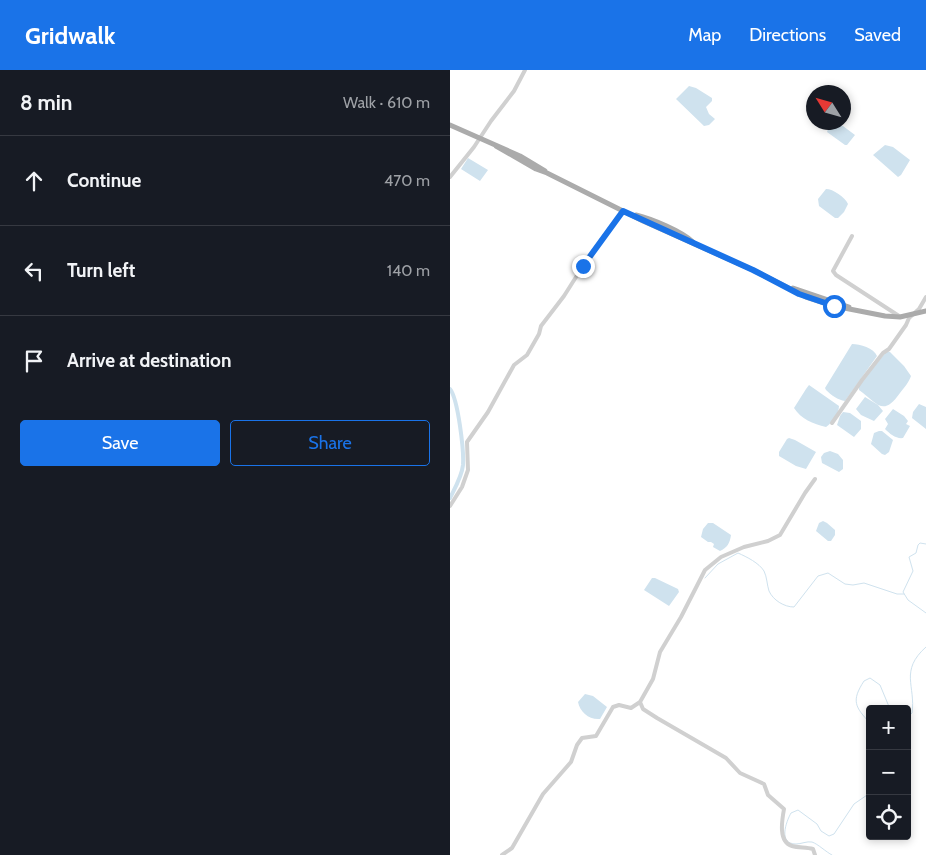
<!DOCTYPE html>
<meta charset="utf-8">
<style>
body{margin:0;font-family:Cabin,sans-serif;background:#242831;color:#f1f3f6}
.controls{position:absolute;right:15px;bottom:15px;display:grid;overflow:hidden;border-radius:5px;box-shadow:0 2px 8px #0003}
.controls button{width:45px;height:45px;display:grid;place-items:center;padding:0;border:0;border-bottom:1px solid #363941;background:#171b24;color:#f1f3f6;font:25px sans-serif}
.compass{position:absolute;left:356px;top:15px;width:45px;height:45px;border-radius:50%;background:#171b24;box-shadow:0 2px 8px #0003;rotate:307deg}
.stop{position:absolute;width:15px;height:15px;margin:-11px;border:4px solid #1a73e8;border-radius:50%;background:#fff}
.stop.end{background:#1a73e8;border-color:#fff;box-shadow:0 1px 5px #0008}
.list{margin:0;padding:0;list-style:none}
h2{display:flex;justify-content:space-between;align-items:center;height:65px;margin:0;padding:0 20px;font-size:21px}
h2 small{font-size:16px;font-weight:400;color:#9ea1a6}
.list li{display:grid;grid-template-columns:32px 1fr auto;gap:15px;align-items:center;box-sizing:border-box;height:90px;padding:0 20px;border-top:1px solid #363941}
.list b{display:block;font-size:19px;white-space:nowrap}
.list em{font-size:16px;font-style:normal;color:#9ea1a6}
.actions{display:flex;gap:10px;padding:15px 20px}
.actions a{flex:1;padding:11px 0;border:1px solid #1a73e8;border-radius:5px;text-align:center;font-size:18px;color:#1a73e8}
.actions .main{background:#1a73e8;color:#fff}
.icon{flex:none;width:28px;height:28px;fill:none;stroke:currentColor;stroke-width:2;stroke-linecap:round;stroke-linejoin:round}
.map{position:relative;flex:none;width:476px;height:785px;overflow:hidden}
header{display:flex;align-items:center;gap:30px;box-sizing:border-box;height:70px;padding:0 25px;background:#1a73e8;color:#fff}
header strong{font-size:24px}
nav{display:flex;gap:28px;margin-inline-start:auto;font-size:18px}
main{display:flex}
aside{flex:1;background:#171b24}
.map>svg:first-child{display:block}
.water{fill:#cfe2ee}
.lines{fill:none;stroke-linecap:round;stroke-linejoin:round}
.stream{stroke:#cfe2ee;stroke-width:1}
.canal{stroke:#cfe2ee;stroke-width:4}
.minor{stroke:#d0d0d0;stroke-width:4}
.major{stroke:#ababab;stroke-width:5}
.route{stroke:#1a73e8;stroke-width:6}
</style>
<header>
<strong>Gridwalk</strong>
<nav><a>Map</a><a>Directions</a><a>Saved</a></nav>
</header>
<main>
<aside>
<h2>8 min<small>Walk · 610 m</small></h2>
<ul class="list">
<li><svg class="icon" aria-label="ahead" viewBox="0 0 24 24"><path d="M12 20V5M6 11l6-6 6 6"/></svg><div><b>Continue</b></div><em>470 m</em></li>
<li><svg class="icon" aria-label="left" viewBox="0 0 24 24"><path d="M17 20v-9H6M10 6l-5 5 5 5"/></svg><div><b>Turn left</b></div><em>140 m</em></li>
<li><svg class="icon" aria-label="arrive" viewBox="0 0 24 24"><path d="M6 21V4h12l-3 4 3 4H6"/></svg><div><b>Arrive at destination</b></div></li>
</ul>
<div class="actions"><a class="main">Save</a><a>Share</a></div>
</aside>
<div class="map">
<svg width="476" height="785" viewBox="0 0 476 785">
<rect width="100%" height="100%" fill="#fff"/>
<path class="water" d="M 239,16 L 246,18 L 262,28 L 262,31 L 256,37 L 259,44 L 265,49 L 259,55 L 254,56 L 226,29 Z
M 385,53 L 393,56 L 405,65 L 397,75 L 395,75 L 377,62 L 379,56 Z
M 435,75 L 443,77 L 460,90 L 451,105 L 448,107 L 423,85 Z
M 18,88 L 38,100 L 30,111 L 11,99 Z
M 376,119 C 383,119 395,127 398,134 L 394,142 L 388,148 L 385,148 L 369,136 L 368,129 Z
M 402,274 C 410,274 424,278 427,286 L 395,331 C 388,330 381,325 376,320 L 375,318 Z
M 437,281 L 440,282 L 454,296 L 461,306 C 459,312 454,318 450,323 C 433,347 428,334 409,320 L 409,315 Z
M 359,315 L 389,336 C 389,343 382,353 376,357 C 363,354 351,349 344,338 L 356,319 Z
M 415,327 L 428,335 L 433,341 L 424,351 L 411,345 L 406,339 Z
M 469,334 L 476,337 L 476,359 L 462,348 L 463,342 Z
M 443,339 L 454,346 L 458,351 L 456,354 L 460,356 L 453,368 C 446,369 440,364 435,359 L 438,354 L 435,349 Z
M 393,342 L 400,343 L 411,351 L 411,359 L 404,367 L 387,355 L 390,346 Z
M 429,361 L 432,361 L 443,370 L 439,382 L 435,385 L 432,384 L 421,374 L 424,363 Z
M 339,368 L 345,370 L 366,382 L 356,399 L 346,396 L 329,386 L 329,382 L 337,369 Z
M 380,381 L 388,384 L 393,390 L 393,399 L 389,402 L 372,393 L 371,387 L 374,383 Z
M 373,451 L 377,453 L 385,460 L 385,465 L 381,471 L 378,471 L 366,461 L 369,453 Z
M 258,453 L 263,453 L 281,465 C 280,473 277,478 270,481 L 263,477 L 264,474 L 261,472 L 258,472 L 251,467 L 253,459 Z
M 202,508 L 205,508 L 228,519 L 229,522 L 219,536 L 194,520 Z
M 135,624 L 143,626 L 157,637 L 150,649 C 139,650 130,642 128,632 Z"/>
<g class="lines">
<path class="stream" d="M 476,474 L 470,473 L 468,475 L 466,483 L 459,487 L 463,501 L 453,522 L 458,530 L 476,543
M 255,508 L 268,494 L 288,483 C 297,487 309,493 314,501 C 317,507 317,515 319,521 C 323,530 334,537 344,537 L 368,506 L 378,503 L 395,514 L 403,515 L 414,513 L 447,524 L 454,524
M 457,648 L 462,643 C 466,616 449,601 476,577
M 420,653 C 405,637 401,631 414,611 L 420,608 L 430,615 L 440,639
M 420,687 L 420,692
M 382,785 C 376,782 368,774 362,772 C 357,771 351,774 346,774 C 328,774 336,752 341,743 L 348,740 L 367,754 L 371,761 L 379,766 L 384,764 L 404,734 L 420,723"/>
<path class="canal" d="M 0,319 C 8,329 14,380 13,395 C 12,406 5,418 0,428"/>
<path class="minor" d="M 0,107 L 24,77 L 41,51 L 64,21 L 75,0
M 402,166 L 383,201 L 386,205 L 449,246
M 382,353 L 412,310 L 433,283 L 439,279 L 456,255 L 459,248 L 469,239 L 476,227
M 365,409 L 355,423 L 330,465 L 318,471 L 294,477 L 271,487 L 255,500 L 231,547 L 210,582 L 203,609 L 190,632 L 193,639 L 207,648 L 276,688 L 290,703 L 314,714 L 318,725 L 334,739 C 332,750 328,772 342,776 C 349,778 356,777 363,779 L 365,785
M 0,436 L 12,417 L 18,400 L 17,372 L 38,342 L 64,295 L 77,285 L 89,264 L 91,256 L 114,226 L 133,196 L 173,141
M 52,785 L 62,778 L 93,724 L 121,692 L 127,675 L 132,668 L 146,666 L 163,637 L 169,635 L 181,638 L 190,632"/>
<path class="major" d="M 0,55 L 70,86 L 95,101
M 46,76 L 86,99 L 97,103 L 193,151 L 303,200 L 356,227 L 384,236 L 435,246 L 450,247 L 476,241
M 186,145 C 202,149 231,161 243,172
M 343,218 L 399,237"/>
</g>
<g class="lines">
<path class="route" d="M 133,196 L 173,141 L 303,200 L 349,224 L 384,236"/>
</g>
</svg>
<div class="controls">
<button>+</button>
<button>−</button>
<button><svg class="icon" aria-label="locate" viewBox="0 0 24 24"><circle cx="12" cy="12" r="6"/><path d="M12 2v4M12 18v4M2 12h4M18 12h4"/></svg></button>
</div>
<svg class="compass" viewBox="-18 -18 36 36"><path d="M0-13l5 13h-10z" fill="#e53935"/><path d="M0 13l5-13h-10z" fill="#9ea1a6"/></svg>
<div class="stop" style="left:384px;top:236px"></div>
<div class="stop end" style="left:133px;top:196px"></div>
</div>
</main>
